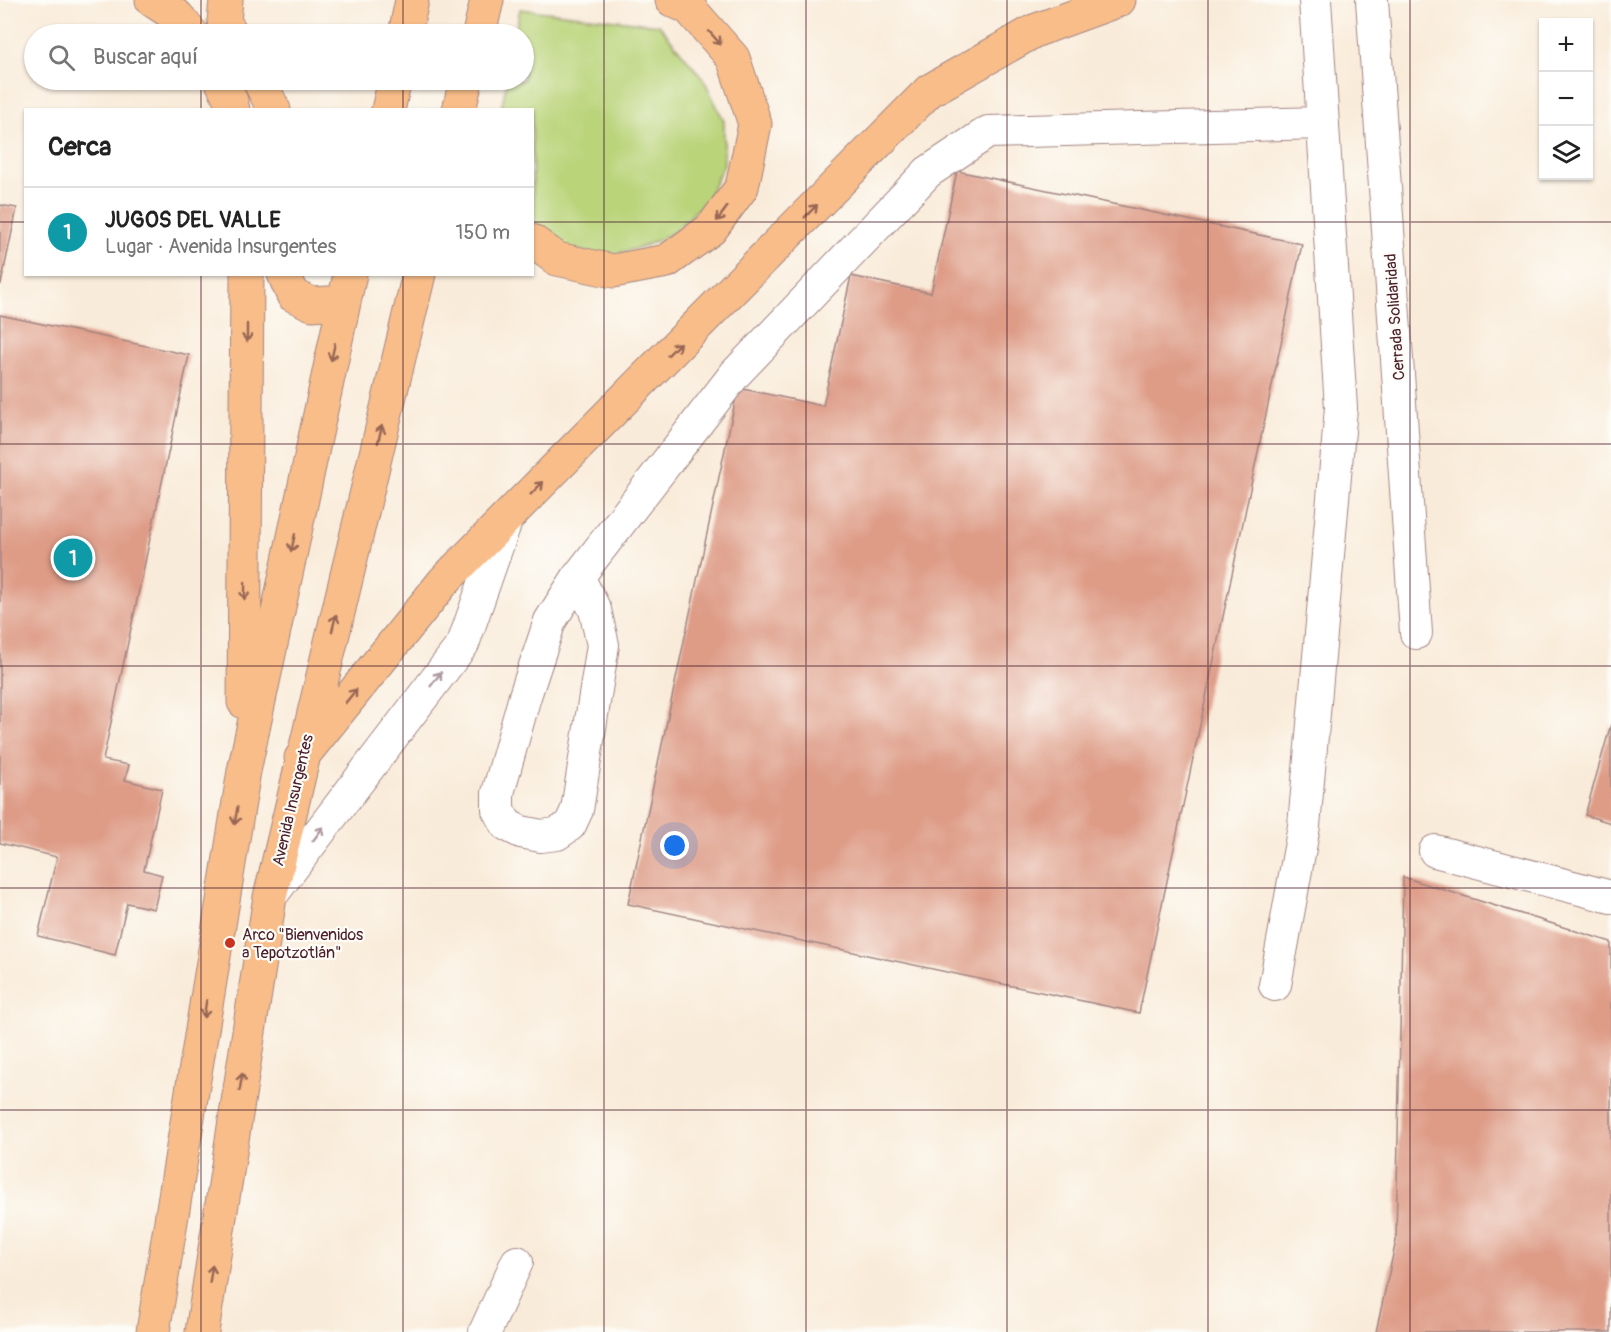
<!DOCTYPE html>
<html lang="es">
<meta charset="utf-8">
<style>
body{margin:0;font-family:Pangolin,sans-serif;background:#f6f6f6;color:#222}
.controls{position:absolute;right:18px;top:18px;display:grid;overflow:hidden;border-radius:0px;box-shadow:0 2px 4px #0004}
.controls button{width:54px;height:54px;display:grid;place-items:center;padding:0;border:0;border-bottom:2px solid #e0e0e0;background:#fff;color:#222;font:30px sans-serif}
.you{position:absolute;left:675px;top:846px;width:21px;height:21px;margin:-15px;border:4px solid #fff;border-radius:50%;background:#1a73e8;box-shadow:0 0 0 9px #1a73e833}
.badge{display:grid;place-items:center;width:39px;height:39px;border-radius:50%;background:#c8321e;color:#fff;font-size:20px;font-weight:700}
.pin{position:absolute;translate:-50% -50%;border:3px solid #fff;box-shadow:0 2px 6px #0006}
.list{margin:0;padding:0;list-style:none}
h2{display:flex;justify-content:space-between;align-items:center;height:78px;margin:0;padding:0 24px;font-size:26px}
h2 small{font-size:20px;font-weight:400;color:#767676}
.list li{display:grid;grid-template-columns:39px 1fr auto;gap:18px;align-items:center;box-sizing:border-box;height:90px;padding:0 24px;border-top:2px solid #e0e0e0}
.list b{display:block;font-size:22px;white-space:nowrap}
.list p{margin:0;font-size:20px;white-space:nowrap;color:#767676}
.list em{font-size:20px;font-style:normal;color:#767676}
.icon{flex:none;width:33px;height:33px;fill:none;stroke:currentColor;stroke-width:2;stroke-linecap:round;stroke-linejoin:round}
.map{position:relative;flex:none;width:1611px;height:1332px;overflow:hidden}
.search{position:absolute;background:#fff;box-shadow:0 2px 4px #0004;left:24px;top:24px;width:510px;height:66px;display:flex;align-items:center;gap:15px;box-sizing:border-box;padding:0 21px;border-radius:33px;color:#767676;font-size:22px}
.panel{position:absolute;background:#fff;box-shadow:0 2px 4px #0004;left:24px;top:108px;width:510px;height:168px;border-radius:0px}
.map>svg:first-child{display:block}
.green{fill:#bad47a;stroke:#827a52;stroke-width:1.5}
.building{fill:#de9c87}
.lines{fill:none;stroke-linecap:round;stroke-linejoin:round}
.minor-casing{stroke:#a28582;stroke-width:34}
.major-casing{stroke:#a28582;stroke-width:35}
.minor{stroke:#fff;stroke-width:32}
.major{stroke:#f8bd89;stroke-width:33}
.oneway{stroke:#986655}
.oneway2{stroke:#ae9aa0}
.grid{fill:none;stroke:#4a1f2b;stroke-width:1.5;stroke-opacity:0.55}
.poi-dot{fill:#c8321e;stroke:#fdfcf7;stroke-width:2}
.labels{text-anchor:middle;stroke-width:4.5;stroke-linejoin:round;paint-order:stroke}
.street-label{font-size:16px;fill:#4a1f2b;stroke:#fdfcf7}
.poi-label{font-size:16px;fill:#4a1f2b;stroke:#fdfcf7;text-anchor:start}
</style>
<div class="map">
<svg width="1611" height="1332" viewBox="0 0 1611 1332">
<rect width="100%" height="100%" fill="#fdfcf7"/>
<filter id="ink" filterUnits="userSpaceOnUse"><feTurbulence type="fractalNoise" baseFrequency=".0167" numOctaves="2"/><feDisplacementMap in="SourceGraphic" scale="12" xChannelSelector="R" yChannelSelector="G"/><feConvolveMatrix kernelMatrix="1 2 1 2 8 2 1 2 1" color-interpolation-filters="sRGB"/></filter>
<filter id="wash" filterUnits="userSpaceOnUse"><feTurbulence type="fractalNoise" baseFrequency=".008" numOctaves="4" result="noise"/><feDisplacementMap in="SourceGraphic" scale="24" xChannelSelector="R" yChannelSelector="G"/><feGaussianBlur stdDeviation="1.35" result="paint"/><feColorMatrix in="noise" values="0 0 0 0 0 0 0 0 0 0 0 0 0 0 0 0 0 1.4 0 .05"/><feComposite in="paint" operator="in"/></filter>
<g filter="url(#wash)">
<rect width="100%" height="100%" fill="#f9ebd9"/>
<path class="green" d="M 520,9 L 659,25 L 704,80 L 724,121 L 724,164 L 706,201 L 673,233 L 645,246 L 619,253 L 594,254 L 558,245 L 533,225 L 532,110 L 501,110 L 507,80 L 524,80 L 524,34 L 515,34 Z"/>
<g id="blocks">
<path class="building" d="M 957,171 L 1302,244 L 1139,1013 L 628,904 L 738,388 L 823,406 L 851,276 L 931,293 Z
M 0,205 L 17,208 L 1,284 L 0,283 Z
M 0,315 L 189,355 L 103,760 L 129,765 L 125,780 L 162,789 L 144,870 L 162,875 L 154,909 L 127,903 L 115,955 L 38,936 L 57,857 L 0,843 Z
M 1611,724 L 1611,823 L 1585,815 Z
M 1403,877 L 1611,942 L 1611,1332 L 1376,1332 L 1396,1241 Z"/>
</g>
</g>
<g filter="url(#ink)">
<use href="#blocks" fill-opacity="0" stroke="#a28582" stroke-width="1.5"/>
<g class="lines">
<defs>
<path id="minor" d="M 1372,0 L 1416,633
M 578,577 L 595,610 L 603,645 L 577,810 L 570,825 L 557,834 L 541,836 L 521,832 L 507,825 L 498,810 L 498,793 L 525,696 L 550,621 L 578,577 L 735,374 L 928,172 L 988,132 L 1323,123
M 1435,851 L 1611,897
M 270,897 L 463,644 L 507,518
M 1275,985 L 1304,826 L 1341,408 L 1315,0
M 485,1332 L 517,1262"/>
<path id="major" d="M 152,0 L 178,17 L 192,34
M 226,0 L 224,22 L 232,34
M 405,34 L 412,0
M 479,34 L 487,0
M 221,80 L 231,101 L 233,110
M 259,80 L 274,110
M 388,110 L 395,80
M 459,110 L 466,80
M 532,241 L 557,259 L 613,271 L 667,261 L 711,229 L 742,187 L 755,124 L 733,58 L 689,8 L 672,0
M 284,274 L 293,295 L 312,304 L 344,302
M 244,702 L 247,274
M 301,758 L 444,581 L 929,91 L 1034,31 L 1119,0
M 153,1332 L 244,771 L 350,274
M 202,1332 L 270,897 L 419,274"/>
</defs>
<use href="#minor" class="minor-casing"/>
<use href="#major" class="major-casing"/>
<use href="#minor" class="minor"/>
<use href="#major" class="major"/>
</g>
<defs><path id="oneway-shaft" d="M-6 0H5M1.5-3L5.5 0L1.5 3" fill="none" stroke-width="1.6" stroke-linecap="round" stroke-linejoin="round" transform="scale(1.5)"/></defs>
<g class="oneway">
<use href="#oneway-shaft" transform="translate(715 38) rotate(49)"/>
<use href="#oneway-shaft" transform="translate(811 211) rotate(-45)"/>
<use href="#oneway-shaft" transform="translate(722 214) rotate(126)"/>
<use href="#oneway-shaft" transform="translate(247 333) rotate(90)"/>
<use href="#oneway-shaft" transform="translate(674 349) rotate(-45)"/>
<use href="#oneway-shaft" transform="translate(333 352) rotate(102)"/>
<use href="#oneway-shaft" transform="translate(380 434) rotate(-76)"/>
<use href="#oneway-shaft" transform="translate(537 488) rotate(-45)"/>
<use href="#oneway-shaft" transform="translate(293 543) rotate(102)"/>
<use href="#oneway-shaft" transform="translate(245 591) rotate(91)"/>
<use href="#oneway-shaft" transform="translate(334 623) rotate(-76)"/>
<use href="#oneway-shaft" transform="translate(351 696) rotate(-51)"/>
<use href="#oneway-shaft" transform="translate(236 816) rotate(99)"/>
<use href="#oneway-shaft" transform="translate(205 1009) rotate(99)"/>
<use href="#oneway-shaft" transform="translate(241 1082) rotate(-81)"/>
<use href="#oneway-shaft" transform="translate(211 1274) rotate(-81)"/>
</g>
<g class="oneway2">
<use href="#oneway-shaft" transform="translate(436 679) rotate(-53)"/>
<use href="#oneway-shaft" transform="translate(318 834) rotate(-53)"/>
</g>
</g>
<path class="grid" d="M 201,0 L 201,34M 403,0 L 403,34M 604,0 L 604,1332M 806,0 L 806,1332M 1007,0 L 1007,1332M 1208,0 L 1208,1332M 1410,0 L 1410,1332M 201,80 L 201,110M 403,80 L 403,110M 0,222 L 26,222M 532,222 L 1611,222M 201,274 L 201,1332M 403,274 L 403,1332M 0,444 L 1611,444M 0,666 L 1611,666M 0,888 L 1611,888M 0,1110 L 1611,1110"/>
<circle class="poi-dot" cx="230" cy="943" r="6"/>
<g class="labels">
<g class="street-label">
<text transform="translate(1394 317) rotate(-94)" y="6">Cerrada Solidaridad</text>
<text transform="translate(292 800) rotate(-77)" y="6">Avenida Insurgentes</text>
</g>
<g class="poi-label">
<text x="242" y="940">Arco "Bienvenidos<tspan x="242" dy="18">a Tepotzotlán"</tspan></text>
</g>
</g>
</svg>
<div class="controls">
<button>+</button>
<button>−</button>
<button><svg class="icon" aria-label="layers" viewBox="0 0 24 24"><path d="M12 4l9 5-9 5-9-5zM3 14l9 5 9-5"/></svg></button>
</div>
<div class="you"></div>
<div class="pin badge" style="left:73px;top:558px;background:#0f9aa8">1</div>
<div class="search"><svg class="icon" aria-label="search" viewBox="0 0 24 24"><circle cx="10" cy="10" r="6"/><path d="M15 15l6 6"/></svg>Buscar aquí</div>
<section class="panel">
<h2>Cerca<small></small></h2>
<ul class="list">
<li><span class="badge" style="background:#0f9aa8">1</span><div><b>JUGOS DEL VALLE</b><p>Lugar · Avenida Insurgentes</p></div><em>150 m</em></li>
</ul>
</section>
</div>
